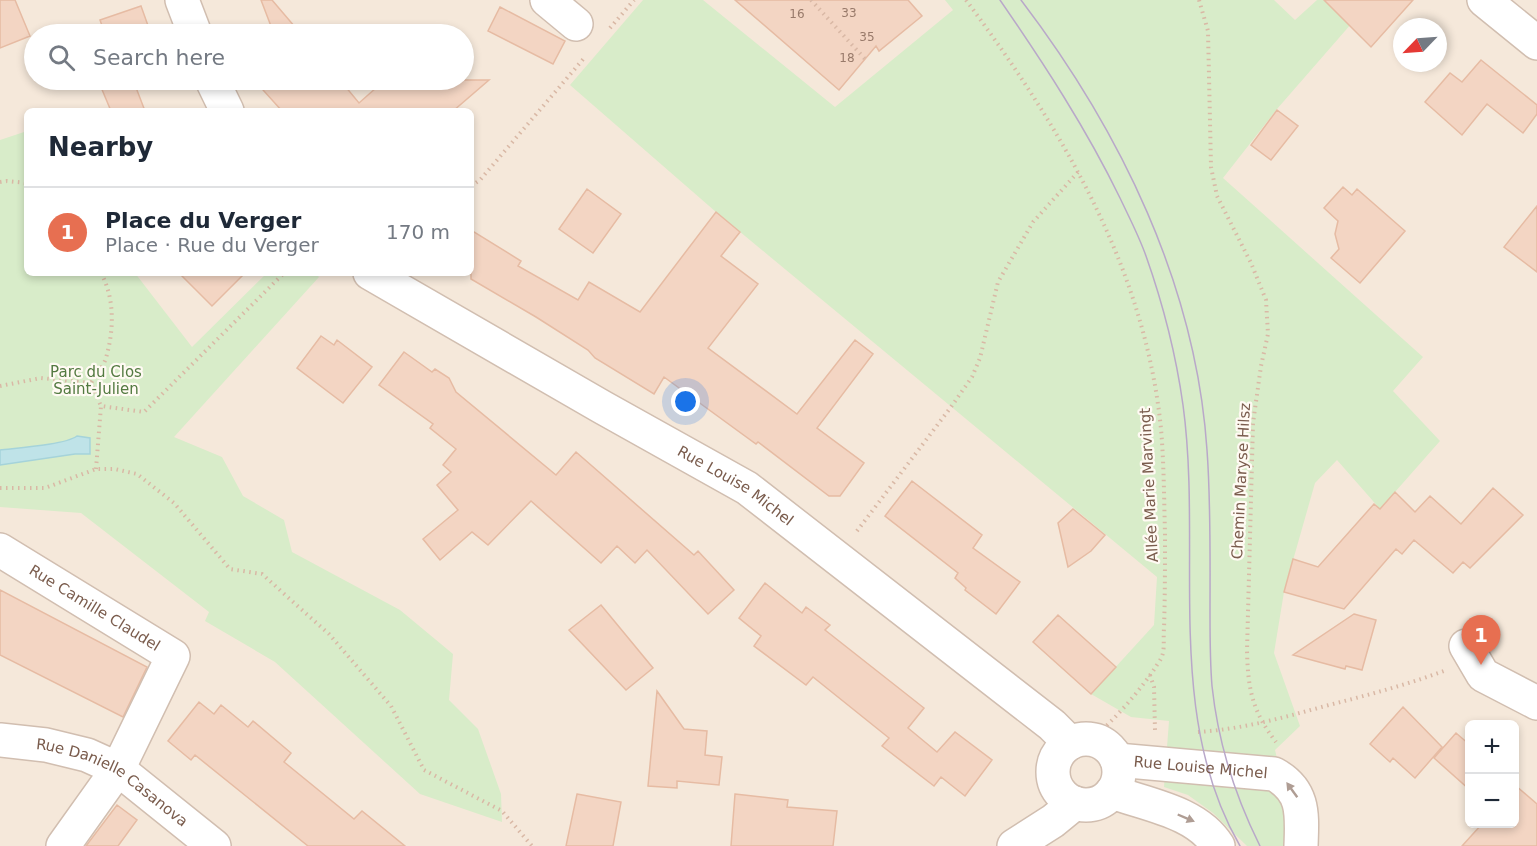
<!DOCTYPE html>
<meta charset="utf-8">
<style>
body{margin:0;font-family:"DejaVu Sans",sans-serif;background:#f6f6f7;color:#1f2937}
.controls{position:absolute;right:18px;bottom:18px;display:grid;overflow:hidden;border-radius:9px;box-shadow:0 3px 9px #0003}
.controls button{width:54px;height:54px;display:grid;place-items:center;padding:0;border:0;border-bottom:2px solid #e0e1e3;background:#fff;color:#1f2937;font:30px sans-serif}
.compass{position:absolute;left:1393px;top:18px;width:54px;height:54px;border-radius:50%;background:#fff;box-shadow:0 3px 9px #0003;rotate:245deg}
.you{position:absolute;left:686px;top:402px;width:21px;height:21px;margin:-15px;border:4px solid #fff;border-radius:50%;background:#1a73e8;box-shadow:0 0 0 9px #1a73e833}
.badge{display:grid;place-items:center;width:39px;height:39px;border-radius:50%;background:#e76f51;color:#fff;font-size:20px;font-weight:700}
.pin{position:absolute;translate:-50% -50px;filter:drop-shadow(0 2px 3px #0008)}
.pin::after{content:'';position:absolute;top:32px;width:21px;height:18px;background:inherit;clip-path:polygon(0 0,100% 0,50% 100%)}
.list{margin:0;padding:0;list-style:none}
h2{display:flex;justify-content:space-between;align-items:center;height:78px;margin:0;padding:0 24px;font-size:26px}
h2 small{font-size:20px;font-weight:400;color:#747a83}
.list li{display:grid;grid-template-columns:39px 1fr auto;gap:18px;align-items:center;box-sizing:border-box;height:90px;padding:0 24px;border-top:2px solid #e0e1e3}
.list b{display:block;font-size:22px;white-space:nowrap}
.list p{margin:0;font-size:20px;white-space:nowrap;color:#747a83}
.list em{font-size:20px;font-style:normal;color:#747a83}
.icon{flex:none;width:33px;height:33px;fill:none;stroke:currentColor;stroke-width:2;stroke-linecap:round;stroke-linejoin:round}
.map{position:relative;flex:none;width:1537px;height:846px;overflow:hidden}
.search{position:absolute;background:#fff;box-shadow:0 3px 9px #0003;left:24px;top:24px;width:450px;height:66px;display:flex;align-items:center;gap:15px;box-sizing:border-box;padding:0 21px;border-radius:33px;color:#747a83;font-size:22px}
.panel{position:absolute;background:#fff;box-shadow:0 3px 9px #0003;left:24px;top:108px;width:450px;height:168px;border-radius:9px}
.map>svg:first-child{display:block}
.residential{fill:#f5e8da;fill-rule:evenodd}
.green{fill:#d8ecc9}
.water{fill:#bfe3e8;stroke:#a5d3da;stroke-width:1.5}
.building{fill:#f3d5c3;stroke:#e6bba3;stroke-width:1.5}
.lines{fill:none;stroke-linecap:round;stroke-linejoin:round}
.street-casing{stroke:#d1beb0;stroke-width:36}
.path{stroke:#d9b8a5;stroke-width:4;stroke-dasharray:1.5 4.5;stroke-linecap:butt}
.street{stroke:#fff;stroke-width:33}
.tram{stroke:#b9a8c9;stroke-width:1.5}
.oneway{fill:#af9d94}
.labels{text-anchor:middle;stroke-width:4.5;stroke-linejoin:round;paint-order:stroke}
.number-label{font-size:12px;fill:#987a6a}
.park-label{font-size:15px;fill:#537a41;stroke:#fffaf3}
.street-label{font-size:15px;fill:#7a5c4d;stroke:#fffaf3}
</style>
<div class="map">
<svg width="1537" height="846" viewBox="0 0 1537 846">
<rect width="100%" height="100%" fill="#fdf6ec"/>
<path class="residential" d="M 0,0 L 1537,0 L 1537,846 L 0,846 ZM 1402,27 L 1438,27 L 1438,63 L 1402,63 ZM 34,34 L 464,34 L 464,80 L 34,80 ZM 27,111 L 471,111 L 471,273 L 27,273 ZM 1470,724 L 1514,724 L 1514,824 L 1470,824 Z"/>
<path class="green" d="M 643,0 L 703,0 L 835,107 L 953,10 L 945,0 L 1274,0 L 1295,20 L 1317,0 L 1372,0 L 1277,109 L 1223,178 L 1423,357 L 1393,391 L 1440,441 L 1380,509 L 1337,460 L 1315,483 L 1284,592 L 1274,653 L 1300,726 L 1275,750 L 1291,815 L 1295,846 L 1247,846 L 1213,813 L 1188,795 L 1164,787 L 1169,721 L 1131,717 L 1091,694 L 1154,625 L 1157,577 L 716,212 L 570,85 Z
M 27,131 L 27,273 L 135,273 L 192,347 L 267,273 L 315,273 L 319,277 L 174,437 L 222,457 L 243,496 L 284,520 L 292,552 L 400,610 L 453,654 L 449,700 L 478,729 L 501,794 L 502,822 L 420,794 L 275,662 L 205,621 L 209,612 L 81,513 L 0,507 L 0,140 Z"/>
<path class="water" d="M 77,436 L 90,438 L 90,454 L 75,454 L 0,465 L 0,450 C 16,448 65,445 77,436 Z"/>
<path class="building" d="M 0,0 L 15,0 L 30,36 L 0,48 Z
M 261,0 L 272,0 L 301,34 L 274,34 Z
M 735,0 L 908,0 L 922,16 L 879,51 L 876,46 L 839,90 Z
M 1324,0 L 1413,0 L 1371,47 Z
M 141,6 L 151,34 L 105,34 L 100,20 Z
M 500,7 L 565,41 L 553,64 L 488,31 Z
M 1481,60 L 1537,105 L 1537,114 L 1523,133 L 1487,104 L 1462,135 L 1425,102 L 1450,73 L 1462,82 Z
M 98,80 L 152,80 L 135,85 L 145,111 L 111,111 Z
M 254,80 L 340,80 L 359,103 L 385,80 L 489,80 L 453,111 L 282,111 Z
M 1277,110 L 1298,126 L 1271,160 L 1251,145 Z
M 1343,187 L 1352,195 L 1357,189 L 1405,231 L 1360,283 L 1331,258 L 1339,249 L 1335,234 L 1338,221 L 1324,208 Z
M 587,189 L 621,214 L 593,253 L 559,229 Z
M 1537,206 L 1537,272 L 1504,247 Z
M 716,212 L 740,232 L 721,256 L 758,284 L 708,348 L 797,414 L 855,340 L 873,354 L 817,428 L 864,463 L 840,496 L 829,496 L 758,442 L 756,444 L 664,377 L 654,394 L 595,358 L 588,350 L 536,317 L 471,279 L 471,230 L 521,261 L 518,266 L 578,300 L 589,282 L 640,312 Z
M 179,273 L 245,273 L 212,306 Z
M 321,336 L 334,345 L 337,340 L 372,367 L 343,403 L 297,368 Z
M 404,352 L 432,372 L 435,369 L 449,378 L 456,392 L 556,475 L 576,452 L 694,555 L 698,551 L 734,590 L 708,614 L 647,550 L 635,563 L 617,546 L 601,563 L 531,501 L 488,545 L 472,532 L 440,560 L 423,539 L 458,510 L 437,485 L 451,472 L 443,465 L 456,449 L 430,428 L 433,424 L 379,385 Z
M 912,481 L 982,535 L 973,548 L 1020,582 L 996,614 L 965,590 L 966,588 L 955,578 L 958,573 L 885,516 Z
M 1493,488 L 1523,515 L 1470,568 L 1463,562 L 1453,573 L 1414,540 L 1402,554 L 1396,549 L 1344,609 L 1284,592 L 1293,559 L 1318,567 L 1374,504 L 1380,509 L 1395,492 L 1415,512 L 1430,496 L 1461,524 Z
M 1073,509 L 1105,535 L 1091,551 L 1068,567 L 1058,523 Z
M 765,583 L 802,613 L 806,607 L 830,625 L 825,630 L 924,708 L 908,728 L 937,752 L 955,732 L 992,760 L 965,796 L 941,777 L 934,786 L 882,746 L 889,738 L 813,677 L 806,685 L 754,646 L 761,636 L 739,618 Z
M 0,590 L 147,667 L 123,717 L 0,655 Z
M 601,605 L 653,668 L 626,690 L 569,630 Z
M 1354,614 L 1376,620 L 1362,670 L 1346,666 L 1345,669 L 1293,655 Z
M 1058,615 L 1116,667 L 1091,694 L 1033,642 Z
M 657,691 L 684,729 L 707,731 L 705,755 L 722,757 L 719,785 L 677,781 L 677,788 L 648,786 Z
M 199,702 L 214,714 L 221,705 L 248,727 L 253,721 L 291,753 L 284,762 L 354,819 L 362,811 L 405,846 L 308,846 L 195,755 L 191,760 L 168,741 Z
M 1403,707 L 1442,747 L 1415,778 L 1393,758 L 1390,762 L 1370,744 Z
M 1456,733 L 1470,745 L 1470,790 L 1434,758 Z
M 1516,786 L 1537,804 L 1537,846 L 1462,846 L 1482,824 L 1515,824 L 1515,788 Z
M 577,794 L 621,802 L 613,846 L 566,846 Z
M 735,794 L 788,800 L 787,807 L 837,811 L 833,846 L 731,846 Z
M 117,805 L 137,820 L 118,846 L 86,846 Z"/>
<g class="lines">
<defs>
<g id="street">
<path d="M 182,0 L 195,34"/>
<path d="M 547,0 L 576,24"/>
<path d="M 1484,0 L 1537,43"/>
<path d="M 212,80 L 227,111"/>
<path id="s1" d="M 370,273 L 602,407 L 747,488 L 1052,725 L 1070,743"/>
<path id="s2" d="M 0,550 L 173,656 L 118,769 L 63,846"/>
<path d="M 1466,646 L 1483,675 L 1537,703"/>
<circle cx="1086" cy="772" r="33"/>
<path id="s3" d="M 0,740 L 46,745 L 87,755 L 118,769 L 214,846"/>
<path id="s4" d="M 1117,760 L 1274,774 C 1305,791 1302,815 1301,846"/>
<path d="M 1112,792 C 1148,805 1197,812 1218,846"/>
<path d="M 1014,846 L 1053,821 L 1075,803"/>
</g>
</defs>
<use href="#street" class="street-casing"/>
<path class="path" d="M 811,0 L 865,59
M 966,0 C 1061,128 1145,267 1161,429 C 1164,464 1164,499 1165,534 C 1165,565 1165,597 1164,629 C 1163,637 1165,649 1162,656 C 1161,660 1157,664 1155,668 C 1140,690 1122,711 1102,730
M 1199,0 L 1208,31 L 1211,167 L 1217,196 L 1251,263 L 1266,300 L 1268,334 L 1261,366 L 1253,423 L 1247,651 C 1248,689 1252,711 1276,742
M 610,28 L 634,0
M 0,182 L 7,181 L 27,183
M 471,186 L 480,180 L 585,57
M 101,273 C 115,299 114,330 106,358 C 103,367 96,375 91,383 L 101,406
M 0,386 L 41,378 L 91,383
M 96,469 L 101,406 L 144,412 L 284,273
M 0,488 L 45,488 L 96,469 L 115,469 L 137,474 L 174,503 L 230,569 L 262,574 L 329,634 L 391,706 L 424,770 L 502,811 L 532,846
M 857,531 L 951,407 L 972,377 L 980,358 L 998,282 L 1033,222 L 1078,172
M 1150,675 L 1154,687 L 1155,730
M 1198,732 C 1244,729 1285,717 1329,705 C 1368,695 1406,685 1444,671"/>
<use href="#street" class="street"/>
<path class="tram" d="M 1000,0 C 1044,64 1086,128 1120,198 C 1129,217 1139,236 1146,256 C 1163,304 1176,355 1183,405 C 1203,551 1163,713 1240,846
M 1021,0 C 1120,130 1196,285 1207,450 C 1211,504 1210,559 1210,614 C 1210,638 1210,662 1212,686 C 1218,742 1235,796 1260,846"/>
</g>
<defs><path id="oneway-solid" d="M-6-.8H1V-3.2L6.5 0L1 3.2V.8H-6Z" transform="scale(1.5)"/></defs>
<g class="oneway">
<use href="#oneway-solid" transform="translate(1292 790) rotate(-126)"/>
<use href="#oneway-solid" transform="translate(1186 818) rotate(23)"/>
</g>
<g class="labels">
<g class="number-label">
<text x="849" y="17">33</text>
<text x="797" y="18">16</text>
<text x="867" y="41">35</text>
<text x="847" y="62">18</text>
</g>
<g class="park-label">
<text x="96" y="377">Parc du Clos<tspan x="96" dy="17">Saint-Julien</tspan></text>
</g>
<g class="street-label">
<text transform="translate(1241 481) rotate(-87)" y="5">Chemin Maryse Hilsz</text>
<text transform="translate(1149 485) rotate(-93)" y="5">Allée Marie Marvingt</text>
<text dy="5" stroke="none"><textPath href="#s1" startOffset="423">Rue Louise Michel</textPath></text>
<text dy="5" stroke="none"><textPath href="#s2" startOffset="111">Rue Camille Claudel</textPath></text>
<text dy="5" stroke="none"><textPath href="#s4" startOffset="84">Rue Louise Michel</textPath></text>
<text dy="5" stroke="none"><textPath href="#s3" startOffset="123">Rue Danielle Casanova</textPath></text>
</g>
</g>
</svg>
<div class="controls">
<button>+</button>
<button>−</button>
</div>
<svg class="compass" viewBox="-18 -18 36 36"><path d="M0-13l5 13h-10z" fill="#e53935"/><path d="M0 13l5-13h-10z" fill="#747a83"/></svg>
<div class="you"></div>
<div class="pin badge" style="left:1481px;top:665px">1</div>
<div class="search"><svg class="icon" aria-label="search" viewBox="0 0 24 24"><circle cx="10" cy="10" r="6"/><path d="M15 15l6 6"/></svg>Search here</div>
<section class="panel">
<h2>Nearby<small></small></h2>
<ul class="list">
<li><span class="badge">1</span><div><b>Place du Verger</b><p>Place · Rue du Verger</p></div><em>170 m</em></li>
</ul>
</section>
</div>
